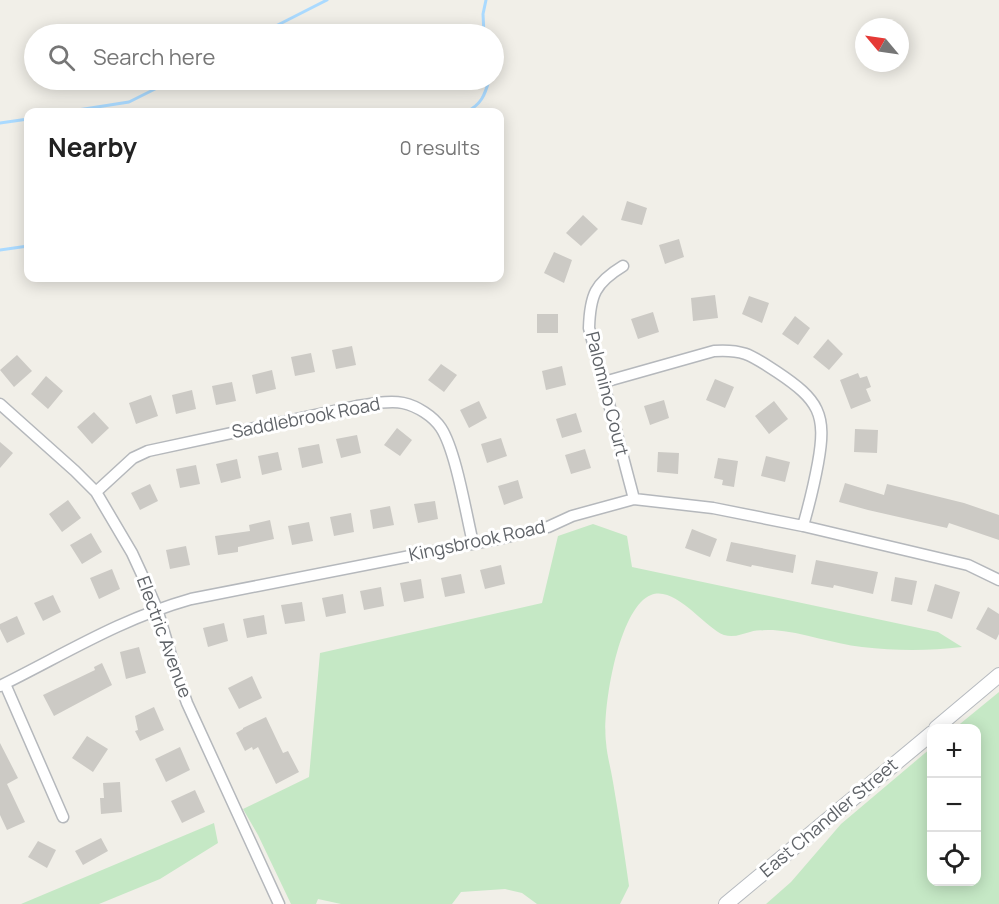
<!DOCTYPE html>
<meta charset="utf-8">
<style>
body{margin:0;font-family:Manrope,sans-serif;background:#f6f6f6;color:#222}
.controls{position:absolute;right:18px;bottom:18px;display:grid;overflow:hidden;border-radius:12px;box-shadow:0 3px 15px #0003}
.controls button{width:54px;height:54px;display:grid;place-items:center;padding:0;border:0;border-bottom:2px solid #e0e0e0;background:#fff;color:#222;font:30px sans-serif}
.compass{position:absolute;left:855px;top:18px;width:54px;height:54px;border-radius:50%;background:#fff;box-shadow:0 3px 15px #0003;rotate:299deg}
.list{margin:0;padding:0;list-style:none}
h2{display:flex;justify-content:space-between;align-items:center;height:78px;margin:0;padding:0 24px;font-size:26px}
h2 small{font-size:20px;font-weight:400;color:#767676}
.icon{flex:none;width:33px;height:33px;fill:none;stroke:currentColor;stroke-width:2;stroke-linecap:round;stroke-linejoin:round}
.map{position:relative;flex:none;width:999px;height:904px;overflow:hidden}
.search{position:absolute;background:#fff;box-shadow:0 3px 15px #0003;left:24px;top:24px;width:480px;height:66px;display:flex;align-items:center;gap:15px;box-sizing:border-box;padding:0 21px;border-radius:33px;color:#767676;font-size:22px}
.panel{position:absolute;background:#fff;box-shadow:0 3px 15px #0003;left:24px;top:108px;width:480px;height:174px;border-radius:12px}
.map>svg:first-child{display:block}
.green{fill:#c5e8c5}
.lines{fill:none;stroke-linecap:round;stroke-linejoin:round}
.stream{stroke:#aadaff;stroke-width:3}
.building{fill:#cccac5}
.street-casing{stroke:#b5b8bc;stroke-width:13}
.secondary-casing{stroke:#b6babf;stroke-width:16}
.street{stroke:#fff;stroke-width:10}
.secondary{stroke:#fff;stroke-width:14}
.labels{text-anchor:middle;stroke-width:6;stroke-linejoin:round;paint-order:stroke}
.street-label{font-size:18px;fill:#5f6368;stroke:#fff}
</style>
<div class="map">
<svg width="999" height="904" viewBox="0 0 999 904">
<rect width="100%" height="100%" fill="#f1efe8"/>
<path class="green" d="M 593,524 L 627,536 L 632,567 L 938,632 L 962,647 C 929,651 896,651 862,647 C 833,644 803,632 773,630 C 766,630 757,630 750,632 C 742,634 734,638 724,635 C 704,627 675,585 651,595 C 618,608 602,711 606,742 C 607,756 611,769 613,782 C 619,817 624,851 629,886 L 620,904 L 537,904 L 522,893 L 505,889 L 461,892 L 452,904 L 341,904 L 318,899 L 316,904 L 291,904 L 258,835 L 243,809 L 309,777 L 320,653 L 542,603 L 558,536 Z
M 999,692 L 999,904 L 766,904 L 791,882 L 841,824 L 931,748 L 932,882 L 976,882 L 976,728 L 955,728 Z
M 214,823 L 218,843 L 160,879 L 99,904 L 21,904 Z"/>
<g class="lines">
<path class="stream" d="M 260,34 L 327,0
M 484,34 L 483,14 L 486,0
M 65,112 L 129,102 L 173,80
M 466,112 C 481,105 485,95 489,80
M 0,123 L 28,119
M 0,250 L 28,246"/>
</g>
<path class="building" d="M 627,201 L 647,208 L 642,225 L 621,220 Z
M 583,215 L 598,229 L 581,246 L 566,233 Z
M 679,239 L 684,257 L 665,264 L 659,245 Z
M 554,252 L 572,260 L 564,283 L 544,273 Z
M 715,295 L 718,318 L 693,321 L 691,298 Z
M 749,296 L 769,303 L 762,323 L 742,314 Z
M 653,312 L 659,332 L 638,339 L 631,319 Z
M 537,314 L 558,314 L 558,333 L 537,333 Z
M 795,316 L 810,328 L 798,345 L 782,334 Z
M 828,339 L 843,354 L 829,370 L 813,357 Z
M 352,346 L 356,365 L 336,369 L 332,350 Z
M 311,353 L 315,372 L 295,376 L 291,357 Z
M 17,355 L 32,371 L 14,387 L 0,370 Z
M 441,364 L 457,375 L 444,392 L 428,380 Z
M 562,366 L 566,385 L 546,390 L 542,371 Z
M 272,370 L 276,389 L 256,394 L 252,375 Z
M 858,373 L 860,378 L 867,376 L 871,387 L 866,389 L 871,401 L 851,409 L 840,380 Z
M 46,376 L 63,391 L 48,409 L 31,394 Z
M 715,379 L 734,387 L 725,408 L 706,400 Z
M 232,382 L 236,401 L 216,405 L 212,386 Z
M 192,390 L 196,409 L 176,414 L 172,395 Z
M 151,395 L 158,416 L 136,424 L 129,403 Z
M 664,400 L 669,418 L 650,425 L 644,406 Z
M 479,401 L 487,418 L 469,428 L 460,410 Z
M 774,401 L 788,419 L 769,434 L 755,416 Z
M 94,412 L 109,428 L 92,444 L 77,427 Z
M 576,413 L 582,432 L 562,438 L 556,419 Z
M 397,428 L 412,440 L 400,456 L 384,445 Z
M 855,429 L 878,430 L 877,453 L 854,452 Z
M 357,435 L 361,453 L 341,458 L 336,439 Z
M 501,438 L 507,456 L 487,463 L 481,444 Z
M 0,442 L 13,453 L 0,468 Z
M 319,444 L 323,463 L 302,468 L 298,448 Z
M 585,449 L 591,468 L 571,474 L 565,455 Z
M 278,452 L 282,470 L 262,475 L 258,456 Z
M 658,452 L 679,453 L 678,474 L 657,472 Z
M 766,456 L 790,462 L 785,482 L 761,476 Z
M 718,458 L 738,461 L 734,487 L 722,485 L 723,480 L 714,478 Z
M 237,459 L 241,478 L 221,483 L 216,464 Z
M 196,465 L 200,484 L 180,488 L 176,469 Z
M 518,480 L 523,498 L 504,505 L 498,486 Z
M 845,483 L 884,495 L 887,484 L 964,503 L 999,515 L 999,540 L 949,523 L 947,528 L 868,510 L 839,502 Z
M 150,484 L 158,501 L 140,510 L 131,493 Z
M 68,500 L 81,518 L 62,532 L 49,514 Z
M 435,501 L 438,519 L 418,523 L 414,504 Z
M 390,506 L 394,525 L 373,529 L 370,510 Z
M 351,513 L 354,532 L 334,536 L 330,517 Z
M 270,520 L 274,539 L 238,547 L 238,552 L 218,555 L 215,536 L 250,531 L 249,525 Z
M 309,522 L 313,541 L 292,545 L 288,526 Z
M 692,529 L 717,539 L 710,557 L 685,548 Z
M 91,533 L 102,552 L 82,564 L 70,545 Z
M 731,542 L 796,555 L 793,573 L 752,565 L 751,567 L 726,561 Z
M 186,546 L 190,565 L 170,569 L 166,550 Z
M 816,560 L 878,572 L 873,594 L 834,585 L 833,588 L 811,584 Z
M 501,565 L 505,584 L 485,589 L 480,570 Z
M 112,569 L 120,589 L 99,599 L 90,578 Z
M 461,574 L 465,593 L 445,597 L 441,578 Z
M 895,577 L 917,581 L 912,605 L 891,601 Z
M 421,579 L 424,598 L 404,602 L 400,583 Z
M 935,584 L 960,592 L 952,619 L 927,611 Z
M 381,587 L 384,606 L 364,610 L 360,591 Z
M 343,594 L 346,613 L 326,617 L 322,598 Z
M 53,595 L 61,612 L 43,621 L 34,603 Z
M 302,602 L 305,621 L 285,624 L 281,605 Z
M 988,607 L 999,614 L 999,634 L 996,640 L 976,629 Z
M 264,615 L 267,634 L 247,638 L 243,619 Z
M 17,616 L 25,634 L 7,643 L 0,629 L 0,624 Z
M 224,623 L 228,641 L 208,647 L 203,628 Z
M 139,647 L 146,673 L 126,679 L 120,652 Z
M 102,663 L 112,685 L 54,716 L 43,695 L 95,670 L 94,667 Z
M 252,676 L 262,698 L 239,709 L 228,688 Z
M 154,707 L 164,730 L 140,741 L 135,731 L 138,730 L 135,716 Z
M 266,717 L 283,753 L 288,751 L 299,772 L 276,784 L 258,747 L 253,750 L 252,747 L 245,751 L 236,733 L 243,729 L 243,728 Z
M 87,736 L 108,749 L 93,772 L 72,758 Z
M 0,743 L 18,778 L 7,784 L 25,822 L 7,830 L 0,815 Z
M 180,747 L 190,770 L 166,782 L 155,759 Z
M 120,782 L 122,812 L 101,814 L 100,798 L 104,798 L 103,783 Z
M 195,790 L 205,812 L 182,823 L 171,801 Z
M 101,838 L 108,851 L 83,865 L 75,851 Z
M 38,841 L 56,850 L 47,868 L 28,857 Z"/>
<g class="lines">
<defs>
<path id="street" d="M 623,266 C 595,283 590,295 589,328 L 634,499
M 604,382 L 714,351 C 745,349 752,356 777,372 C 819,400 827,414 818,463 C 814,485 809,505 803,526
M 0,404 L 75,471 L 96,492 L 132,553 L 144,579 L 157,609 L 176,672 L 187,703 L 279,904
M 96,492 L 133,458 L 148,451 L 357,406 C 372,404 389,400 403,403 C 417,406 433,416 441,428 C 456,451 466,514 473,543
M 5,684 L 63,817
M 0,686 C 65,654 120,619 191,599 L 507,537 L 548,527 L 572,516 L 634,499 L 713,508 L 803,526 L 968,565 L 999,580"/>
<path id="secondary" d="M 936,728 L 999,675
M 726,904 L 932,733"/>
</defs>
<use href="#street" class="street-casing"/>
<use href="#secondary" class="secondary-casing"/>
<use href="#street" class="street"/>
<use href="#secondary" class="secondary"/>
</g>
<g class="labels">
<g class="street-label">
<text transform="translate(607 394) rotate(76)" y="6">Palomino Court</text>
<text transform="translate(306 418) rotate(-11)" y="6">Saddlebrook Road</text>
<text transform="translate(477 541) rotate(-12)" y="6">Kingsbrook Road</text>
<text transform="translate(164 637) rotate(70)" y="6">Electric Avenue</text>
<text transform="translate(829 818) rotate(-40)" y="6">East Chandler Street</text>
</g>
</g>
</svg>
<div class="controls">
<button>+</button>
<button>−</button>
<button><svg class="icon" aria-label="locate" viewBox="0 0 24 24"><circle cx="12" cy="12" r="6"/><path d="M12 2v4M12 18v4M2 12h4M18 12h4"/></svg></button>
</div>
<svg class="compass" viewBox="-18 -18 36 36"><path d="M0-13l5 13h-10z" fill="#e53935"/><path d="M0 13l5-13h-10z" fill="#767676"/></svg>
<div class="search"><svg class="icon" aria-label="search" viewBox="0 0 24 24"><circle cx="10" cy="10" r="6"/><path d="M15 15l6 6"/></svg>Search here</div>
<section class="panel">
<h2>Nearby<small>0 results</small></h2>
<ul class="list">
</ul>
</section>
</div>
